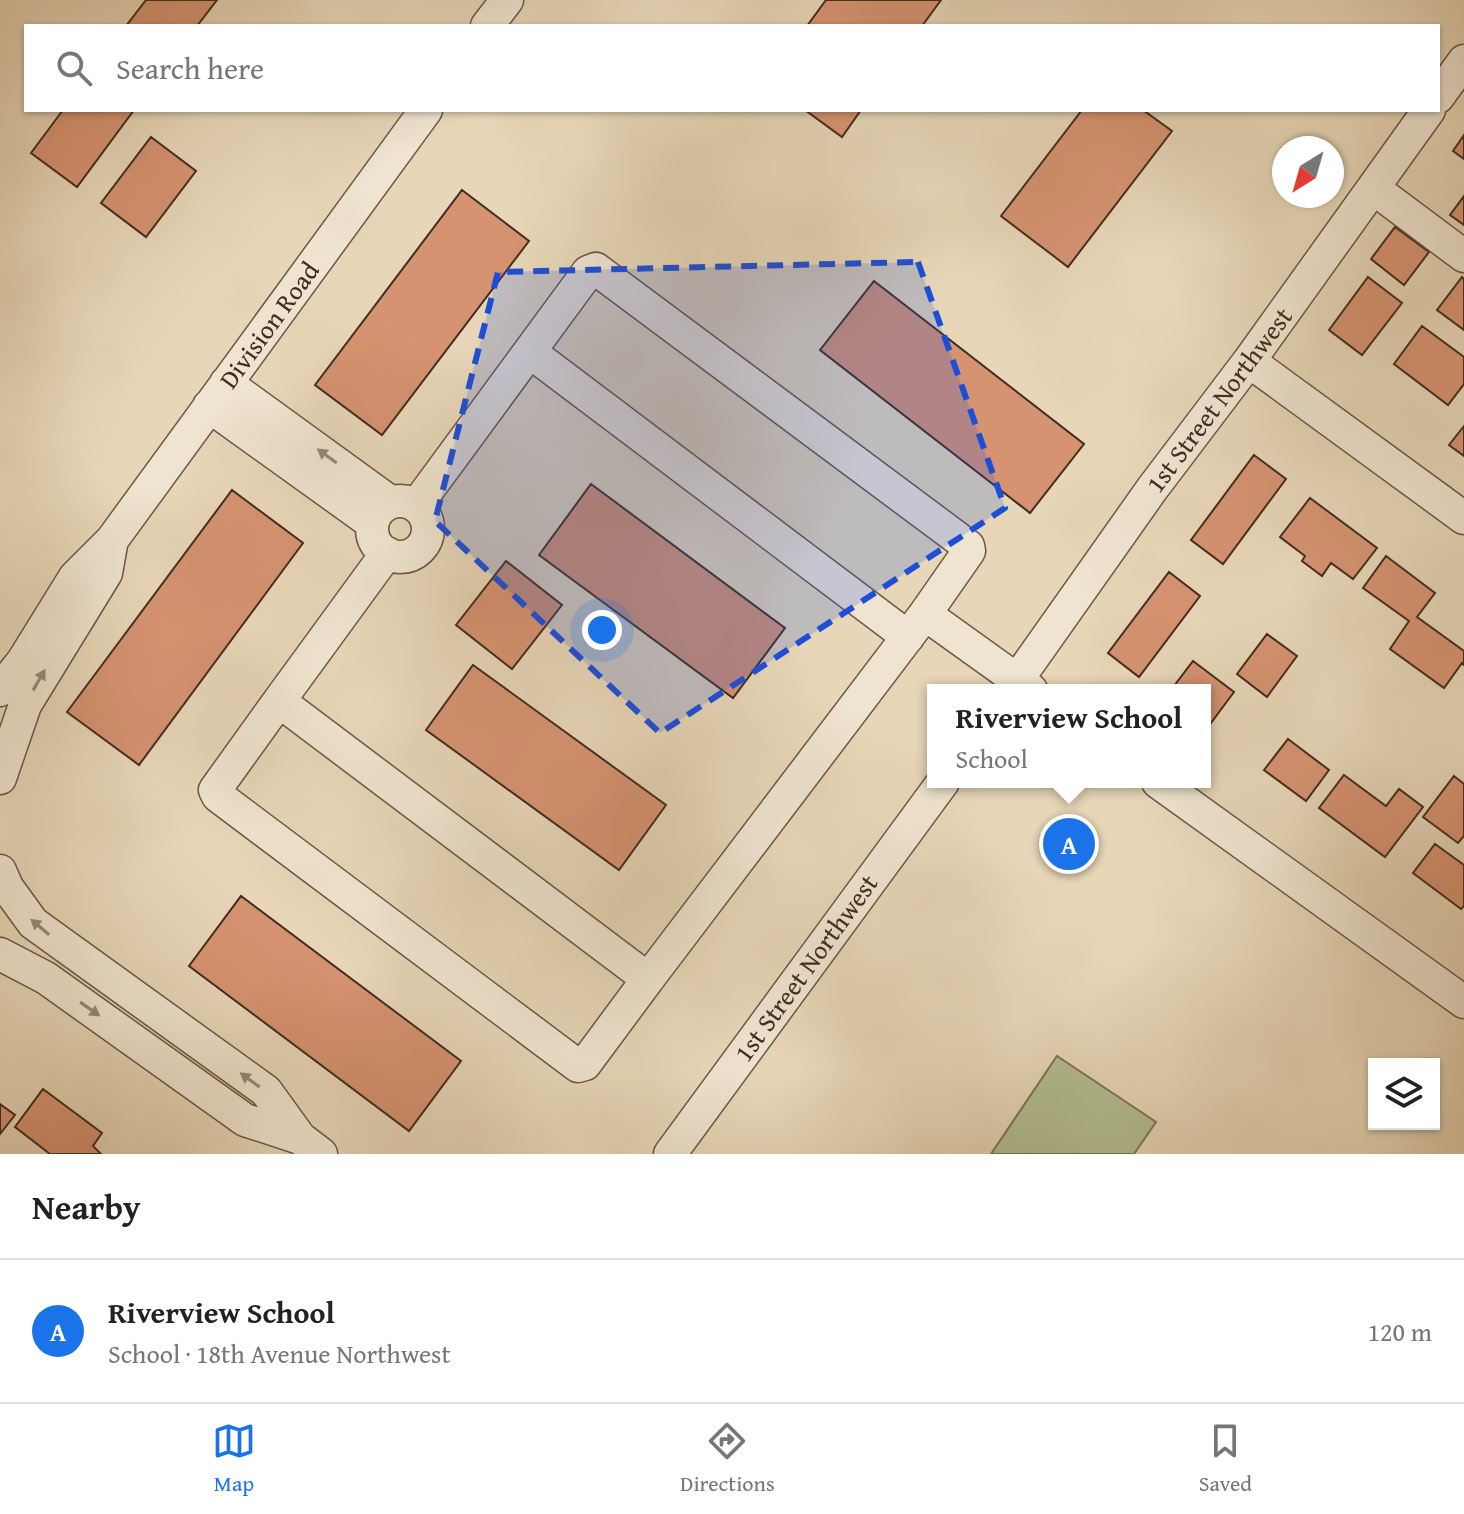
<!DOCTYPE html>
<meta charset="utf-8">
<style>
body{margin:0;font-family:"Gentium Book Plus",serif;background:#f2f2f2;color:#222}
.controls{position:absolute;right:24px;bottom:24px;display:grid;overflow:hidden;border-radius:0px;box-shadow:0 2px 6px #0004}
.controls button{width:72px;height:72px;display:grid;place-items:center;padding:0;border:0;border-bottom:2px solid #e0e0e0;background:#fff;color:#222;font:40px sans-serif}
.compass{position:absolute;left:1272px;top:136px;width:72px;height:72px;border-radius:50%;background:#fff;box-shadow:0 2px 6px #0004;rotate:217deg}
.you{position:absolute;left:602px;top:630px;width:28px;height:28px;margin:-20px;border:6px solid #fff;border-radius:50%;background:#1a73e8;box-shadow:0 0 0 12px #1a73e833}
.badge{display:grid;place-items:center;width:52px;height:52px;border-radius:50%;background:#1a73e8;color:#fff;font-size:26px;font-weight:700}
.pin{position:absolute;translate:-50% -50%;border:4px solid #fff;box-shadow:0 2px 8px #0006}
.popup{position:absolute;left:927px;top:684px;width:284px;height:104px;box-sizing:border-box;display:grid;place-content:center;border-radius:0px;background:#fff;filter:drop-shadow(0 2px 6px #0005);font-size:26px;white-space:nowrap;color:#767676}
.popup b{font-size:30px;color:#222}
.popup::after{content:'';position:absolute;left:50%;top:100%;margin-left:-16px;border:16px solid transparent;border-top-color:#fff}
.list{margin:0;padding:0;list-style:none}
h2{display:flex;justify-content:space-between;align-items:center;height:104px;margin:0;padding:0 32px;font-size:34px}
h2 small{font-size:26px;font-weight:400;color:#767676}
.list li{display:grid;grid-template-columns:52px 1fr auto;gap:24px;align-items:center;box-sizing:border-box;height:144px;padding:0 32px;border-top:2px solid #e0e0e0}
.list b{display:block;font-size:30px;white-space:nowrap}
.list p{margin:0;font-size:26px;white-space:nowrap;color:#767676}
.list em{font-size:26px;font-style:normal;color:#767676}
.icon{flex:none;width:44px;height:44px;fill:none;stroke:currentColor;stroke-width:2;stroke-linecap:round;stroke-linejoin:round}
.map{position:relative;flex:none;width:1464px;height:1154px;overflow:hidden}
.search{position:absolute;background:#fff;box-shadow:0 2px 6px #0004;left:24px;right:24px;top:24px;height:88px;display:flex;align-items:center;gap:20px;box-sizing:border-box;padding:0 28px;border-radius:0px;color:#767676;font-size:30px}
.sheet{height:248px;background:#fff}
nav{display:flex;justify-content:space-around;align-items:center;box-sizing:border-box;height:112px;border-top:2px solid #e0e0e0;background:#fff;font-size:22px;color:#767676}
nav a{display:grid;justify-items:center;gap:4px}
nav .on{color:#1a73e8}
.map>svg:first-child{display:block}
.green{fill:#b2be91;stroke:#7a7558;stroke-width:2}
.building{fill:#d69371;stroke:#422c1f;stroke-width:2}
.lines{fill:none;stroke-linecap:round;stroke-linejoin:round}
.minor-casing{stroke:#6b5645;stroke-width:35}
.minor{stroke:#efe4d0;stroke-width:32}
.oneway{fill:#988878}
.marked{fill:#1d4ed8;fill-opacity:0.2;stroke:#1d4ed8;stroke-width:6;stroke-dasharray:16 10;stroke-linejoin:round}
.labels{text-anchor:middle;stroke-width:6;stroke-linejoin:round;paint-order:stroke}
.street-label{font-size:26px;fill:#422c1f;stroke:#efe4d0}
</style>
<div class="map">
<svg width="1464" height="1154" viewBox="0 0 1464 1154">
<rect width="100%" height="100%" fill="#e7d6b7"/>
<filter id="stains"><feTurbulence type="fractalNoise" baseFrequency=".0025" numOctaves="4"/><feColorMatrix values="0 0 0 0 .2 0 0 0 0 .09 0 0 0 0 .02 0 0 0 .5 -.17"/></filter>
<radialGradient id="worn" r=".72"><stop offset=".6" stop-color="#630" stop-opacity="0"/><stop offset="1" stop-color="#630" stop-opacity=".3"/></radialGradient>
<path class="green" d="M 1057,1056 L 1156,1122 L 1134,1154 L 991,1154 Z"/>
<path class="building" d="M 146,0 L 217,0 L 197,26 L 126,26 Z
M 826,0 L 941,0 L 922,26 L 807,26 Z
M 63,110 L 134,110 L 77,187 L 31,153 Z
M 805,110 L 861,110 L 842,137 Z
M 1082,110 L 1143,110 L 1172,131 L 1068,267 L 1001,216 Z
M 1464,135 L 1464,159 L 1453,151 Z
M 151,137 L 196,171 L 146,237 L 101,203 Z
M 462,190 L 529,241 L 382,435 L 315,385 Z
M 1464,196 L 1464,225 L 1450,215 Z
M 1395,227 L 1429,252 L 1404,285 L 1371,259 Z
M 1368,277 L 1402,303 L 1362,355 L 1329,330 Z
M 1462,277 L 1464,279 L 1464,330 L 1437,310 Z
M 874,281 L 1084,444 L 1030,513 L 820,350 Z
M 1422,326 L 1464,357 L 1464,384 L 1448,405 L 1394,364 Z
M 1464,426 L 1464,456 L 1449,445 Z
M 1254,455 L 1286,479 L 1223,564 L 1191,540 Z
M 591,484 L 785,628 L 733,698 L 539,555 Z
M 232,490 L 303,543 L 139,765 L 67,712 Z
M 1310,498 L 1377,548 L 1353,579 L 1331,563 L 1322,576 L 1302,561 L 1305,556 L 1280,537 Z
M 1386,556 L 1435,593 L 1417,617 L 1464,651 L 1464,665 L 1462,663 L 1444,688 L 1390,649 L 1409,621 L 1363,588 Z
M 506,561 L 562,605 L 512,669 L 456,625 Z
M 1169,572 L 1200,596 L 1139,677 L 1108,653 Z
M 1267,634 L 1297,656 L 1267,697 L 1237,674 Z
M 1193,661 L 1234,692 L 1205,731 L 1205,690 L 1171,690 Z
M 473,665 L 666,805 L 619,870 L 426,730 Z
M 1288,739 L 1329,770 L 1306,801 L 1264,770 Z
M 1344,775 L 1386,806 L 1399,789 L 1423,807 L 1385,857 L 1319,808 Z
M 1454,776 L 1464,784 L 1464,836 L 1458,843 L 1423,817 Z
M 1435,844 L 1464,865 L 1464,906 L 1461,909 L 1413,873 Z
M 241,896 L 461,1061 L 409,1131 L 189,966 Z
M 43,1089 L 102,1133 L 93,1146 L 101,1154 L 50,1154 L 15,1127 Z
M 0,1104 L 15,1115 L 0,1134 Z"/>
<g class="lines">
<defs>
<path id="minor" d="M 487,26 L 507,0
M 1438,97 L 1464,61
M 1373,188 L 1464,256
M 530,352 L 908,637
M 1249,361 L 1464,518
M 226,383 L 390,502
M 209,406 L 372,523
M372 529a28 28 0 1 1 56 0a28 28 0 1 1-56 0Z
M 416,506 L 588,272 L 596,269 L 968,546 L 969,551 L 925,614 L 1031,690
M 387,553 L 279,701 L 648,979 L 925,614
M 0,690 L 23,661 L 75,577 L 112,540 L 426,110
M 1010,690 L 1152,489 L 1249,361 L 1429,110
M 279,701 L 215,790 L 218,796 L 578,1066 L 585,1064 L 648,979
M 0,778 L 25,705 L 106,573 L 111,545
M 1158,782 L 1464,1002
M 0,871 L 7,887 L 33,923 L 266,1091 L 300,1138 L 321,1154
M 0,954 L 46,978 L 245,1120 L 300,1138
M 670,1154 L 943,782"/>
</defs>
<use href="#minor" class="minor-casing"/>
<use href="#minor" class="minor"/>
</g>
<defs><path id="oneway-solid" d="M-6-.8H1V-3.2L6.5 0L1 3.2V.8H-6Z" transform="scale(2)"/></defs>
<g class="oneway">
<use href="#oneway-solid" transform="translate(327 456) rotate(-144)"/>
<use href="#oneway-solid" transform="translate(39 680) rotate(-60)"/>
<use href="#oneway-solid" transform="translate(40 927) rotate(-140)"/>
<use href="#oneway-solid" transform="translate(90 1009) rotate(35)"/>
<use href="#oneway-solid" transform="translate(250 1080) rotate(-144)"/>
</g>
<path class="marked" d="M 918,262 L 1005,508 L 660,733 L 435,521 L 498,272 Z"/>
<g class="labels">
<g class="street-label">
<text transform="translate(269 325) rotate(-54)" y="9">Division Road</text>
<text transform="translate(1219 400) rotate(-53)" y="9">1st Street Northwest</text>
<text transform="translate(806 968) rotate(-54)" y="9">1st Street Northwest</text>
</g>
</g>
<rect width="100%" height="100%" filter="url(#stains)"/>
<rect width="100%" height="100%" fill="url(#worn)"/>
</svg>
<div class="controls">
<button><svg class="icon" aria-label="layers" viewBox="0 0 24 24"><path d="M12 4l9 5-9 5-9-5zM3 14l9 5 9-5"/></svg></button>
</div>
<svg class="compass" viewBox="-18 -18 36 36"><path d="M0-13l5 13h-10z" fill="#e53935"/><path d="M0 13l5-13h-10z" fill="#767676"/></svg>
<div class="you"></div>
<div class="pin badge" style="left:1069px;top:844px">A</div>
<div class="popup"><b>Riverview School</b>School</div>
<div class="search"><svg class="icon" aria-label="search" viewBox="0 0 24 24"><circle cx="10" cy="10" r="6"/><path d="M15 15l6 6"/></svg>Search here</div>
</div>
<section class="sheet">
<h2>Nearby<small></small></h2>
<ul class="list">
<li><span class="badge">A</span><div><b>Riverview School</b><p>School · 18th Avenue Northwest</p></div><em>120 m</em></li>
</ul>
</section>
<nav>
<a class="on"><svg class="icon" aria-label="map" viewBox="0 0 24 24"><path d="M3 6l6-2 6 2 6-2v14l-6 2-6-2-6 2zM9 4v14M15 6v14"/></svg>Map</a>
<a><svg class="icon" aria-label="directions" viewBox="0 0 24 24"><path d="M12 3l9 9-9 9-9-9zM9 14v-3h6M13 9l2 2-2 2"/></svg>Directions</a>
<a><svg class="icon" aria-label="saved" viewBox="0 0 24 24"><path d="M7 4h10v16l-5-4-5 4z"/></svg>Saved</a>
</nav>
